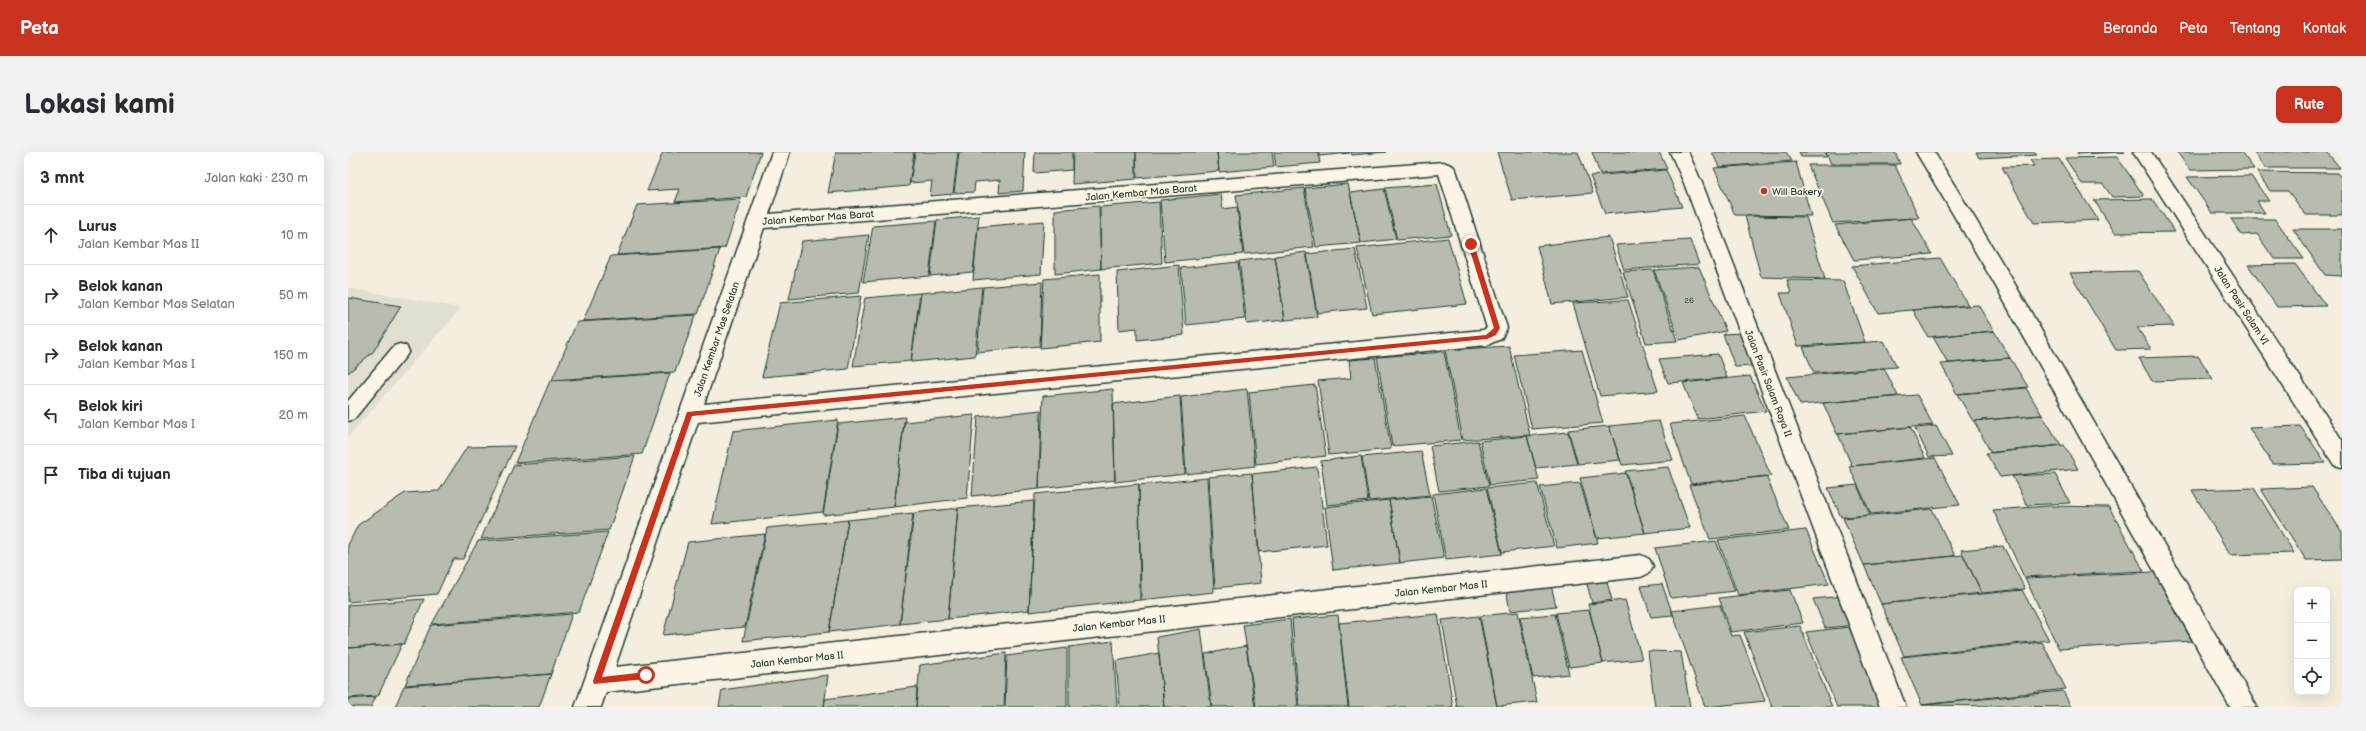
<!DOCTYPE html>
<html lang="id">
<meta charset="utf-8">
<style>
body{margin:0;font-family:"Balsamiq Sans",sans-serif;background:#f2f2f3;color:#2b2b33}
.controls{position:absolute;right:12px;bottom:12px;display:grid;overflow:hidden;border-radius:8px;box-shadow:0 4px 16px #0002}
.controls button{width:36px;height:36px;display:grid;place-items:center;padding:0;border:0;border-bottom:1px solid #e1e1e2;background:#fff;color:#2b2b33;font:20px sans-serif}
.stop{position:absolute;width:12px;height:12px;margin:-9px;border:3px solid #c8321e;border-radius:50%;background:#fff}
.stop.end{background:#c8321e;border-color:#fff;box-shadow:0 1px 4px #0008}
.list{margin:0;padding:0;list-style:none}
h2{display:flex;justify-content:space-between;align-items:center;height:52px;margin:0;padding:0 16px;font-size:17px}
h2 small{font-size:13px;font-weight:400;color:#7c7c81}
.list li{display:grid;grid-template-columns:26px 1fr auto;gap:12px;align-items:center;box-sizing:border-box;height:60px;padding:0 16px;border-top:1px solid #e1e1e2}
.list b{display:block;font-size:15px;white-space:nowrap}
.list p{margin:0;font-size:13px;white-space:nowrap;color:#7c7c81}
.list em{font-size:13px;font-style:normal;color:#7c7c81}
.icon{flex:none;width:22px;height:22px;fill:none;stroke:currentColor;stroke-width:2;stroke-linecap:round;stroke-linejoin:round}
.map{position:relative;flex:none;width:1994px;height:555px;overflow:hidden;border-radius:8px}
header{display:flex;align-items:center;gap:24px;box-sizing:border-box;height:56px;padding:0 20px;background:#c8321e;color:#fff}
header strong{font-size:19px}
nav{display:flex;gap:22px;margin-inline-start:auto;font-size:14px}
.intro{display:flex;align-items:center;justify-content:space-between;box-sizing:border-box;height:96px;padding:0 24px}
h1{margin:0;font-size:28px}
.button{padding:10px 18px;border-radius:8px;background:#c8321e;color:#fff;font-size:14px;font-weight:700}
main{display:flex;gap:24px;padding:0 24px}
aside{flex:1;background:#fff;border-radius:8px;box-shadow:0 4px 16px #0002}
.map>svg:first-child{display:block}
.built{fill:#e1dfd0}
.building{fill:#b8bcae;stroke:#1f3d34}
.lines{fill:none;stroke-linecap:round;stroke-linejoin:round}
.lane-casing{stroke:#1f3d34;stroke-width:3}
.street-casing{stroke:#1f3d34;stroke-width:3}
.lane{fill:#fcf5e5;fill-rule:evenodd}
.street{fill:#fcf5e5;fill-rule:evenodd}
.route{fill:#c8321e}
.poi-dot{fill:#c8321e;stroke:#fcf5e5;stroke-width:1.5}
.labels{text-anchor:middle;stroke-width:3.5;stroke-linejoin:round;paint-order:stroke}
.number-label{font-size:8px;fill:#455d52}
.poi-label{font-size:10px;fill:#1f3d34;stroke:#fcf5e5;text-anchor:start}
.street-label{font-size:10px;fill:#1f3d34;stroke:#fcf5e5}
</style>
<header>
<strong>Peta</strong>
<nav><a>Beranda</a><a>Peta</a><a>Tentang</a><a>Kontak</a></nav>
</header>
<div class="intro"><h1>Lokasi kami</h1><a class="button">Rute</a></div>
<main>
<aside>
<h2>3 mnt<small>Jalan kaki · 230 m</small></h2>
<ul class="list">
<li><svg class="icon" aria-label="ahead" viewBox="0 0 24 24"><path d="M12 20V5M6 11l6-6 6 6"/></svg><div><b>Lurus</b><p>Jalan Kembar Mas II</p></div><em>10 m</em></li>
<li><svg class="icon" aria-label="right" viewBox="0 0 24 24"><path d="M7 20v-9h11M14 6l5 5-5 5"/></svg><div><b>Belok kanan</b><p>Jalan Kembar Mas Selatan</p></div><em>50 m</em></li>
<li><svg class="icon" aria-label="right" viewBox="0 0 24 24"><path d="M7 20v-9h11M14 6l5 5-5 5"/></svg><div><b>Belok kanan</b><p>Jalan Kembar Mas I</p></div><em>150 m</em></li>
<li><svg class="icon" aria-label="left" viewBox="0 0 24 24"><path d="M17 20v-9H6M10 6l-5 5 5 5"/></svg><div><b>Belok kiri</b><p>Jalan Kembar Mas I</p></div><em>20 m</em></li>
<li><svg class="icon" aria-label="arrive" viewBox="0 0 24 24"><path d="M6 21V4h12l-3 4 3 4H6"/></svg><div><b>Tiba di tujuan</b></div></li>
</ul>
</aside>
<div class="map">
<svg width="1994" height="555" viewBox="0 0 1994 555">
<rect width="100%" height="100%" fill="#f3eede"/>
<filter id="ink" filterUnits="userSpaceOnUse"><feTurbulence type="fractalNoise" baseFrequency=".025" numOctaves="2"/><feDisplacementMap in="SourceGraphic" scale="8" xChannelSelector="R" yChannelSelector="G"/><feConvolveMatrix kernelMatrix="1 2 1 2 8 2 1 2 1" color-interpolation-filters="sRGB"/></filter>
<g filter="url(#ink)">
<path class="built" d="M 0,136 L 113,156 L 0,285 Z"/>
<path class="building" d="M 315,0 L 413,0 L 398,45 L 327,50 L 332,37 L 299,39 Z
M 488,0 L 566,0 L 561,34 L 480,41 Z
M 567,0 L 610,0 L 605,42 L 582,44 L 584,29 L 562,31 Z
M 611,0 L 677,0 L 675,39 L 651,41 L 652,28 L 627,30 L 626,40 L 606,41 Z
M 687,0 L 724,0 L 724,18 L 686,21 Z
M 725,0 L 788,0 L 788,27 L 724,32 Z
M 788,0 L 869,0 L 871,19 L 789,26 Z
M 869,0 L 924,0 L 926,15 L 871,20 Z
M 926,0 L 970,0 L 972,11 L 928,15 Z
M 971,0 L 1002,0 L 1002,1 L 971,4 Z
M 1003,0 L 1038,0 L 1004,3 Z
M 1149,0 L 1230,0 L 1245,41 L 1164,48 Z
M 1244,0 L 1311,0 L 1319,17 L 1252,22 Z
M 1364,0 L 1438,0 L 1444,9 L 1371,15 Z
M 1451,0 L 1476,0 L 1479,5 L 1453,5 Z
M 1478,0 L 1547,0 L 1552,12 L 1483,12 Z
M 1628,0 L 1687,0 L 1689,3 L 1631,6 Z
M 1729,0 L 1777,0 L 1730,2 Z
M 1829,0 L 1893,0 L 1906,17 L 1842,18 Z
M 1906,0 L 1979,0 L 1992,16 L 1917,16 Z
M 1769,5 L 1796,44 L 1764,45 L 1755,32 L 1734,32 L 1717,6 Z
M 1711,7 L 1750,68 L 1686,71 L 1654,15 L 1686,14 L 1682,8 Z
M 1448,10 L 1463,64 L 1387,63 L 1366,16 Z
M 1460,13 L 1547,13 L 1571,66 L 1485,71 Z
M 1318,18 L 1334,55 L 1257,62 L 1242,24 Z
M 1909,20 L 1989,21 L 1994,27 L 1994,63 L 1958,63 L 1940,39 L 1922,39 Z
M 1903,24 L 1921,49 L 1909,49 L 1917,61 L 1864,61 L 1839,25 Z
M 1000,32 L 1013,91 L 968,95 L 957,36 Z
M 1089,32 L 1103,83 L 1049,88 L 1037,36 Z
M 956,36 L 966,95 L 896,102 L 888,43 Z
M 1036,37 L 1048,87 L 1013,91 L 1002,41 Z
M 873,42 L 875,57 L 889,55 L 895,102 L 817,110 L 812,48 Z
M 393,47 L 377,96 L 269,103 L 289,53 Z
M 1804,47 L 1827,80 L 1767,81 L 1746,48 Z
M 811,50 L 814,111 L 753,117 L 752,55 Z
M 751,54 L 753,117 L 707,122 L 707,58 Z
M 631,64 L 625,120 L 582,124 L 589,68 Z
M 1397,64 L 1458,65 L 1477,127 L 1413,125 Z
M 1563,66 L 1584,102 L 1506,108 L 1487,73 Z
M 1883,67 L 1927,67 L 1956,107 L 1926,107 L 1909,82 L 1894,83 Z
M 588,69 L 581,124 L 515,130 L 525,74 Z
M 696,69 L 693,122 L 625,128 L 630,75 Z
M 1945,77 L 1994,77 L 1994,124 L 1977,123 Z
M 521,83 L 511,141 L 441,147 L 454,89 Z
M 1261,85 L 1280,145 L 1204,152 L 1189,94 Z
M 1100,86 L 1119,152 L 1024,162 L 1009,96 Z
M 1342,88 L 1351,112 L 1276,118 L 1268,93 Z
M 372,97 L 350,162 L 235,169 L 263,104 Z
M 1007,97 L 1019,156 L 969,161 L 959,102 Z
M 958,100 L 969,165 L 937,168 L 927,104 Z
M 927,105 L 937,168 L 899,172 L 891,109 Z
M 1592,106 L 1620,153 L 1530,161 L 1504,114 Z
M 890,110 L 897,167 L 838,173 L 833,116 Z
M 1947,112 L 1978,154 L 1929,155 L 1900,113 Z
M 831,113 L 836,183 L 789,188 L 789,176 L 771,178 L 769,120 Z
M 1351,115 L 1378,179 L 1331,188 L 1306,118 Z
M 1305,118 L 1329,189 L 1298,191 L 1275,120 Z
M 1790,119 L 1826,174 L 1789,175 L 1803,197 L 1768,198 L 1722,121 Z
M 752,122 L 752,190 L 692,196 L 696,127 Z
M 1439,128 L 1495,129 L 1517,190 L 1450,194 L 1432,141 L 1443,141 Z
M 694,130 L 692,194 L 629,200 L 635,135 Z
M 634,135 L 627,204 L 563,210 L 573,141 Z
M 572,141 L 563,209 L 505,214 L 517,146 Z
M 513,144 L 500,217 L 414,225 L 432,151 Z
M 0,146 L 53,154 L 25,200 L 0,221 Z
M 1280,148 L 1310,239 L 1252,244 L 1225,151 Z
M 1630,153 L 1646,179 L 1580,185 L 1565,158 Z
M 348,163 L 327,220 L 204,228 L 229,170 Z
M 1646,179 L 1662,206 L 1600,211 L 1585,185 Z
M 1394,181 L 1406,214 L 1387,215 L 1375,182 Z
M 1536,189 L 1549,215 L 1466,221 L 1455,195 Z
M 1161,194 L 1182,283 L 1115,288 L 1097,198 Z
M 1234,198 L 1255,271 L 1184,277 L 1166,203 Z
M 1096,200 L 1113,288 L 1044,294 L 1029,205 Z
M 1370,202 L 1379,226 L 1320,231 L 1311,207 Z
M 1850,204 L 1865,227 L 1804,229 L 1791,206 Z
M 1027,206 L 1043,297 L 981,303 L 970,229 L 1003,226 L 1001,208 Z
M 1662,206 L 1680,235 L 1609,242 L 1593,212 Z
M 1536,216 L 1550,244 L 1452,253 L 1439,225 Z
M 322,221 L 294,302 L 167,311 L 202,229 Z
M 1402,224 L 1418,259 L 1350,267 L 1335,231 Z
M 967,233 L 978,304 L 908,312 L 901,240 Z
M 1678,236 L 1694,263 L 1625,269 L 1609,242 Z
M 765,237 L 767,328 L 691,337 L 695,244 Z
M 899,237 L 907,314 L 838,322 L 833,245 Z
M 1569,243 L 1585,273 L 1489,282 L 1475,251 Z
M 832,244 L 837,322 L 767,330 L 765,252 Z
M 693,258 L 691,337 L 624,344 L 630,265 Z
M 626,263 L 619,346 L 546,355 L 556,270 Z
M 1694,263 L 1713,293 L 1643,301 L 1626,269 Z
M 1397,264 L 1423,324 L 1343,332 L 1322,272 Z
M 557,265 L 546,355 L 475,363 L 490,272 Z
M 490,268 L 475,360 L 364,372 L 385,279 Z
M 1311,269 L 1325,308 L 1274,313 L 1261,274 Z
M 1261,274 L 1272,308 L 1230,312 L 1220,278 Z
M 1588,274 L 1604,304 L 1581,305 L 1567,276 Z
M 1952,274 L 1978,311 L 1925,312 L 1901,276 Z
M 1562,275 L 1577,306 L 1504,314 L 1490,282 Z
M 1220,280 L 1229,312 L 1188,316 L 1179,284 Z
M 1179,284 L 1191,328 L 1142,333 L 1132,289 Z
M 1130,289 L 1141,334 L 1091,339 L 1082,294 Z
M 1716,293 L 1730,317 L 1652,325 L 1638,301 Z
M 167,294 L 115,407 L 105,407 L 89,442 L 0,450 L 0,393 L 10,373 L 57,341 L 91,339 L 119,295 Z
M 1073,299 L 1082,343 L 1021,349 L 1014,305 Z
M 287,304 L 261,378 L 133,387 L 166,313 Z
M 1013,304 L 1020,349 L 979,353 L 973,309 Z
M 1587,306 L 1612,353 L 1523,362 L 1501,314 Z
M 969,315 L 979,393 L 911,400 L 904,322 Z
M 1320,315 L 1342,376 L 1297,381 L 1277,319 Z
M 904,321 L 913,431 L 867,436 L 860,325 Z
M 1278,321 L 1297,381 L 1249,386 L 1232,326 Z
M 1707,322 L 1722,351 L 1679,353 L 1664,324 Z
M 1418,324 L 1441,378 L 1362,387 L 1341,333 Z
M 859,326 L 866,440 L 793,448 L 791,333 Z
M 1189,331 L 1206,394 L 1154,400 L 1139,336 Z
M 1232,331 L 1250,391 L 1209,396 L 1192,335 Z
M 791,332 L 792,448 L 681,460 L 687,342 Z
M 1509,333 L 1522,363 L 1493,365 L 1480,336 Z
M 1964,335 L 1994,380 L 1994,407 L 1958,408 L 1913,337 Z
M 1138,336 L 1154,402 L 1098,408 L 1085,342 Z
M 1906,336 L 1946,401 L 1882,403 L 1844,338 Z
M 1083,344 L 1096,406 L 1052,411 L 1041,348 Z
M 1041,348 L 1052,411 L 985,418 L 977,355 Z
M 686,349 L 681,458 L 600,467 L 610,356 Z
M 1701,354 L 1761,355 L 1796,419 L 1676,425 L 1645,358 Z
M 610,356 L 600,467 L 552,472 L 566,361 Z
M 1584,357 L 1607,404 L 1516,413 L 1495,366 Z
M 565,361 L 552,472 L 481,480 L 500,368 Z
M 500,368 L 481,480 L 395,489 L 419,376 Z
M 1458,378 L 1481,432 L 1390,443 L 1370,388 Z
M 260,380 L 231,460 L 84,472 L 130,389 Z
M 417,382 L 397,475 L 315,483 L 340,390 Z
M 1368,389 L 1387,439 L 1323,446 L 1307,396 Z
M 1655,394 L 1677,437 L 1634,441 L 1613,398 Z
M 1615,403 L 1634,441 L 1533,452 L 1516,413 Z
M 1806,420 L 1844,489 L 1711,497 L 1677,426 Z
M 1258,427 L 1264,448 L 1244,451 L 1238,428 Z
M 1314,432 L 1325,463 L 1303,465 L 1293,434 Z
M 1203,433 L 1208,454 L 1162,459 L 1158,437 Z
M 1442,438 L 1455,471 L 1383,480 L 1371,446 Z
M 1674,438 L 1701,488 L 1556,504 L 1533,452 Z
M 1496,444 L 1508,473 L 1477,476 L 1465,447 Z
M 76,447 L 56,492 L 0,496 L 0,453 Z
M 1277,448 L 1294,507 L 1255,511 L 1240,452 Z
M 1372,453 L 1383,484 L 1392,483 L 1417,549 L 1357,555 L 1324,459 Z
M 1241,458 L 1255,511 L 1221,515 L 1208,461 Z
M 1170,460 L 1189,550 L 1149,554 L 1132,464 Z
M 224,462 L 203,522 L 57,533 L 83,473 Z
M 1090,462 L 1105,555 L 1001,555 L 991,471 Z
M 1207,462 L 1221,522 L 1185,526 L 1172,465 Z
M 990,463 L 1000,555 L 951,555 L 944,467 Z
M 1131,464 L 1149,555 L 1109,555 L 1094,468 Z
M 942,467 L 950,555 L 908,555 L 895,473 Z
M 1452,474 L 1484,555 L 1424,555 L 1396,480 Z
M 1501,475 L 1536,555 L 1489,555 L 1458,480 Z
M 853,477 L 863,555 L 816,555 L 809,485 Z
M 765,489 L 769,555 L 721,555 L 721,495 Z
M 1694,490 L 1718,537 L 1574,553 L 1553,505 Z
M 54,492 L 30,544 L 0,546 L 0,496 Z
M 898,494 L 907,555 L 864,555 L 857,502 Z
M 719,496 L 719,555 L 657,555 L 659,504 Z
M 1300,499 L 1333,500 L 1342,555 L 1307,555 Z
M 658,501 L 656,555 L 568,555 L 572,513 Z
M 811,501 L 816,555 L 772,555 L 768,509 Z
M 203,522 L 191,555 L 47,555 L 56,534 Z
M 480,523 L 476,555 L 371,555 L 374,538 Z
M 569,535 L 568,555 L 476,555 L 477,547 Z
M 1715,539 L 1723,555 L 1574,553 Z
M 28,545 L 23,555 L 0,555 L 0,547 Z"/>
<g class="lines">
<defs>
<path id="lane" d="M 52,192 L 58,194 L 61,199 L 58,204 L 6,267 L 0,269 L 0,249 L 46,194 Z"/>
<path id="street" d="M 424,0 L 442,0 L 421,62 L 1095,10 L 1105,14 L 1108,18 L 1159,176 L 1153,187 L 1139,193 L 350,270 L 267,515 L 1293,403 L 1301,407 L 1305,414 L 1301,421 L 1293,425 L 258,540 L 253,555 L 227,555 ZM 1091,22 L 1139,176 L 1135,178 L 356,252 L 416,76 Z
M 1322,0 L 1340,0 L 1354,31 L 1558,555 L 1532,555 L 1336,31 Z
M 1568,0 L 1586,0 L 1661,122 L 1909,555 L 1882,555 L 1646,131 Z
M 1785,0 L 1803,0 L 1994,288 L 1994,315 L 1986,313 Z"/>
</defs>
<use href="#lane" class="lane-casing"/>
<use href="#street" class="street-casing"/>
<use href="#lane" class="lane"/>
<use href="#street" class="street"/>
</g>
</g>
<path class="route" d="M 1123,90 L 1126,92 L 1152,176 L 1148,183 L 1139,187 L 344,264 L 254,525 L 298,520 L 301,523 L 298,527 L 246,532 L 245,529 L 339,260 L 1138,183 L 1146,176 L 1120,92 Z"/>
<circle class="poi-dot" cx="1416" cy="39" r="4"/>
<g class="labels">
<g class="number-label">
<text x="1341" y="151">26</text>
</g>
<g class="poi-label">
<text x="1424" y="43">Will Bakery</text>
</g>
<g class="street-label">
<text transform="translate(793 40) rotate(-5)" y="4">Jalan Kembar Mas Barat</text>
<text transform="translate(470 65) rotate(-4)" y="4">Jalan Kembar Mas Barat</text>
<text transform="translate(1894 153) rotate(57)" y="4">Jalan Pasir Salam VI</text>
<text transform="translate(368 187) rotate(-71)" y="4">Jalan Kembar Mas Selatan</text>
<text transform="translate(1421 231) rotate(69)" y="4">Jalan Pasir Salam Raya II</text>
<text transform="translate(1093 436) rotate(-6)" y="4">Jalan Kembar Mas II</text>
<text transform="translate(771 471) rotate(-6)" y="4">Jalan Kembar Mas II</text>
<text transform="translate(449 507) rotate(-6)" y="4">Jalan Kembar Mas II</text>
</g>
</g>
</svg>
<div class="controls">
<button>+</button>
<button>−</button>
<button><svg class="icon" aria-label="locate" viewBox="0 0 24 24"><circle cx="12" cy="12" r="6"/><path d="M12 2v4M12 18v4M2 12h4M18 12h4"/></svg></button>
</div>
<div class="stop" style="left:298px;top:523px"></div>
<div class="stop end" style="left:1123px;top:92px"></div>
</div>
</main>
